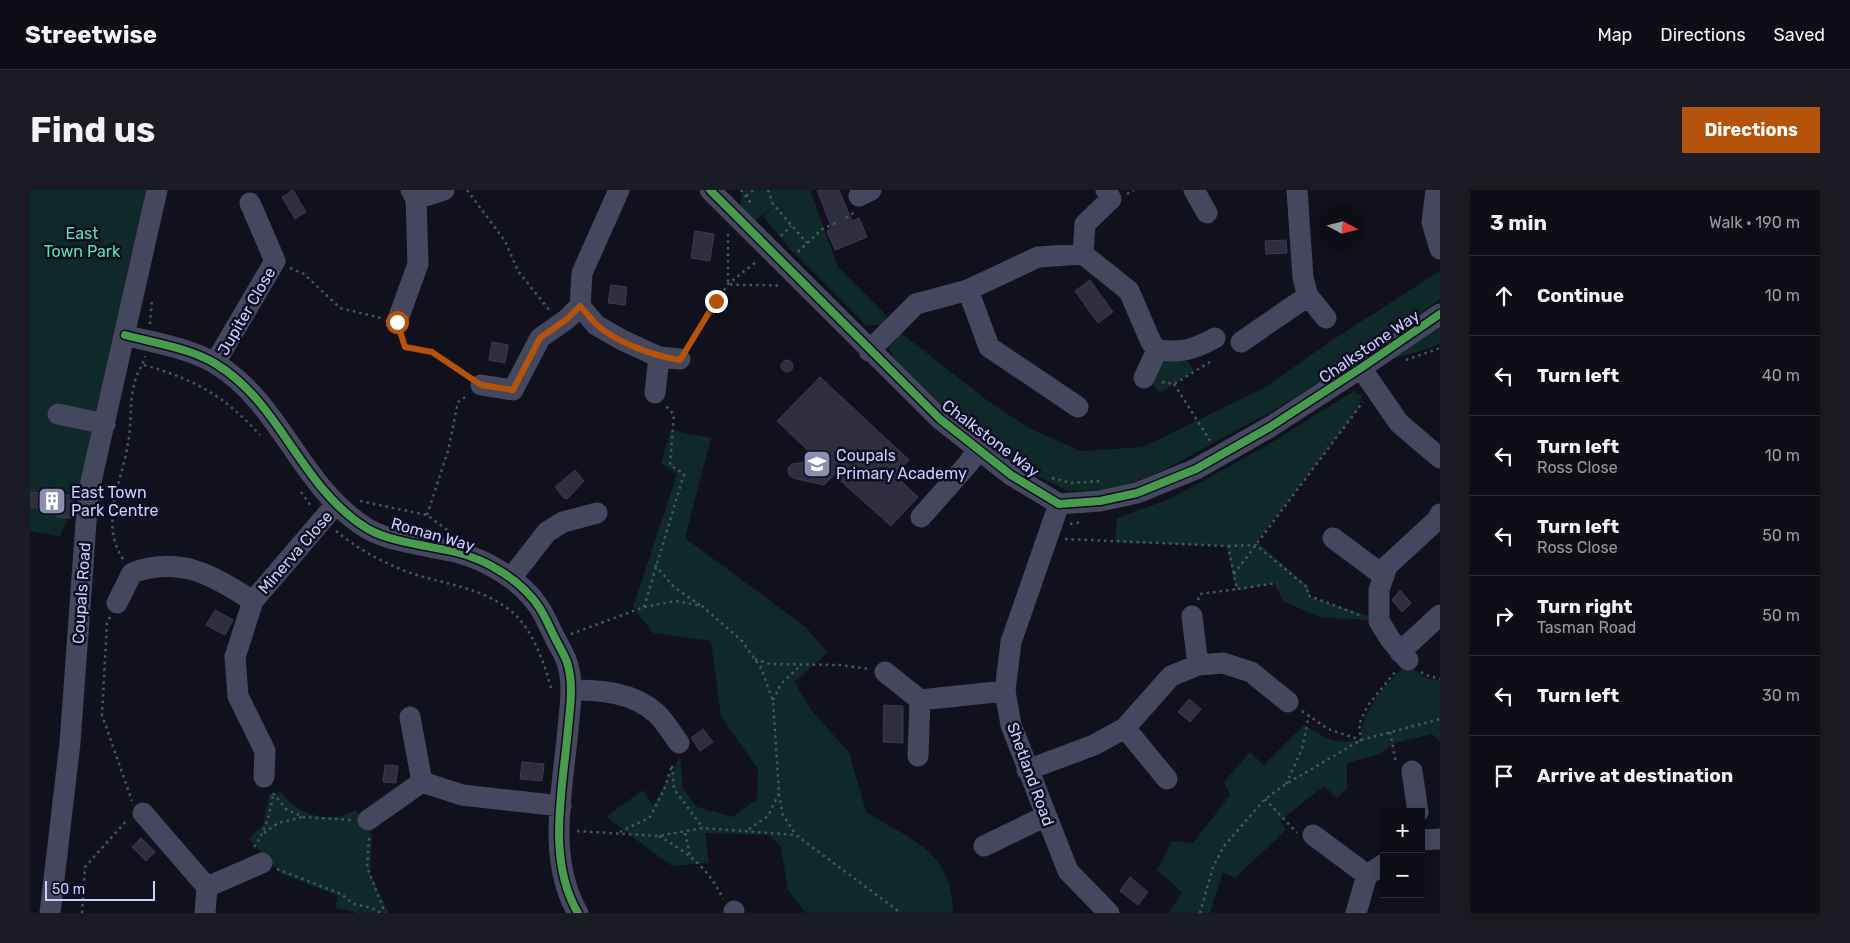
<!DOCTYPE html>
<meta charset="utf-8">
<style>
body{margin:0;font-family:Rubik,sans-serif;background:#1b1b23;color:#f1f3f6}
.controls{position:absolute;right:15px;bottom:15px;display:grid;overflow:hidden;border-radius:0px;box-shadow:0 2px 12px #0003}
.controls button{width:45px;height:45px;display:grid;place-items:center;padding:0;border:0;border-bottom:1px solid #2d2d35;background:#0d0d16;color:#f1f3f6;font:25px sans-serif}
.compass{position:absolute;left:1290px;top:15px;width:45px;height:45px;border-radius:50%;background:#0d0d16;box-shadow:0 2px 12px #0003;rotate:97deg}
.scale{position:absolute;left:15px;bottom:12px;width:110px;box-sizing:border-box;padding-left:5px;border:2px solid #cdceff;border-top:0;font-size:14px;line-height:18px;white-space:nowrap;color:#cdceff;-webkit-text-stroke:4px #0d0c22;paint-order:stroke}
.stop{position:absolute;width:15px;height:15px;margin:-11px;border:4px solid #b45309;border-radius:50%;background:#fff}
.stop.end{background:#b45309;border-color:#fff;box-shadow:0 1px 5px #0008}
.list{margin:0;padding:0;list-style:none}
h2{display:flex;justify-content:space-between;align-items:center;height:65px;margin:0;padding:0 20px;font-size:21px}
h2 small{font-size:16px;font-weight:400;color:#9a9ca1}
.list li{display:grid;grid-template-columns:32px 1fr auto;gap:15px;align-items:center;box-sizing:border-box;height:80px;padding:0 20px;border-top:1px solid #2d2d35}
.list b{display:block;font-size:19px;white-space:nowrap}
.list p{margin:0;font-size:16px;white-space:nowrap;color:#9a9ca1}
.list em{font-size:16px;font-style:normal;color:#9a9ca1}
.icon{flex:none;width:28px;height:28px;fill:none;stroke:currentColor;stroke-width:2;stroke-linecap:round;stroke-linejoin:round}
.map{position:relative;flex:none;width:1410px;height:723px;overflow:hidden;border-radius:0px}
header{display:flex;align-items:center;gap:30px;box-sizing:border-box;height:70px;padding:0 25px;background:#0d0d16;border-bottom:1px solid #2d2d35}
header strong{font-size:24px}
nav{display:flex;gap:28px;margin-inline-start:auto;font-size:18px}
.intro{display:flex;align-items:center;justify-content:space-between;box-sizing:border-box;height:120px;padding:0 30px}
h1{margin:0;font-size:35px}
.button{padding:12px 22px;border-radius:0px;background:#b45309;color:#fff;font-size:18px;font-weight:700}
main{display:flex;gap:30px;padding:0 30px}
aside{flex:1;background:#0d0d16;border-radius:0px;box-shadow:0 2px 12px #0003}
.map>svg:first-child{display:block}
.green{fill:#0e2927}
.building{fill:#2f2e40;stroke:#3b3a52}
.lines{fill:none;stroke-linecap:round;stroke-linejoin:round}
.path{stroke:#445863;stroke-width:2.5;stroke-dasharray:2.5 4;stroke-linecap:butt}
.minor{stroke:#45475e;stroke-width:21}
.cycleway-casing{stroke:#0d0c22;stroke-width:11}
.cycleway{stroke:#469c4c;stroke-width:8}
.route{stroke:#b45309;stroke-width:6}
.labels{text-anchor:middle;stroke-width:5;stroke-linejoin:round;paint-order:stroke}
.park-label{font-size:16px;fill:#50e8ae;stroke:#0d0c22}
.street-label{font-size:16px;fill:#cdceff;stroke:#0d0c22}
.poi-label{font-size:16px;fill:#cdceff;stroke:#0d0c22;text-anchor:start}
</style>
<header>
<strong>Streetwise</strong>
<nav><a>Map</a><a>Directions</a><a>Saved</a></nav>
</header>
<div class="intro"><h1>Find us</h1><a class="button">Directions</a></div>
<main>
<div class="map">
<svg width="1410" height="723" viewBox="0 0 1410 723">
<rect width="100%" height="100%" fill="#11111d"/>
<path class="green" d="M 0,0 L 116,0 L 51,295 L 30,347 L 0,341 Z
M 714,0 L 780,0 L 808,77 L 857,126 L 852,135 L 836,135 L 759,58 L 733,26 L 744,17 L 722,32 C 712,22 707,13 714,0 Z
M 1410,81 L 1410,109 L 1309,181 L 1244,220 L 1136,279 L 1086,300 L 1038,301 L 979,272 L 930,232 L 866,172 L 859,158 L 871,143 L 958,211 L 999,238 L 1050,261 L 1113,257 L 1234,198 L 1307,147 Z
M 1410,127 L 1410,153 L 1398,159 L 1350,172 Z
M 1129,167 L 1157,170 L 1164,181 L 1130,203 L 1122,192 Z
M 1324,201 L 1332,206 L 1329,218 L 1227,352 L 1279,397 L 1278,406 L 1338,426 L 1339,430 L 1289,427 L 1253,411 L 1244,393 L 1206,401 L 1197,356 L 1085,352 L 1087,328 L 1140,309 L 1234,257 Z
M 641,240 L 681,248 L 655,348 L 777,438 L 797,463 L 764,492 L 782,521 L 819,562 L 836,622 C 882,651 923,661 923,723 L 776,723 L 758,700 L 751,657 L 739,645 L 675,643 L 679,673 L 642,676 L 576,627 L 613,600 L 623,616 L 650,567 L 653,599 L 667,617 L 702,627 L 727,609 L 728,579 L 691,526 L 681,451 L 623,443 L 603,417 L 647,284 L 631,273 Z
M 1377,474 L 1394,487 L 1410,491 L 1410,551 L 1402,544 L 1362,554 L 1350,564 L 1317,573 L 1317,599 L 1307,608 L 1294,596 L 1250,631 L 1256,640 L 1205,688 L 1193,682 L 1180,723 L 1139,723 L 1152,702 L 1127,680 L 1142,651 L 1163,653 L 1200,605 L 1194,592 L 1220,562 L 1234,575 L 1274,535 C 1295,548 1307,557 1331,549 C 1331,518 1357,494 1377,474 Z
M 250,602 C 269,626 299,635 326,620 L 342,645 L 340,683 L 359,723 L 328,723 L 305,718 L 308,706 L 250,683 L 219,649 L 233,634 L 239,604 Z"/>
<path class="building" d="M 263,0 L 276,22 L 265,29 L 252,7 Z
M 787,0 L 809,0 L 822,31 L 829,28 L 837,47 L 805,60 L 797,41 L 802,38 Z
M 665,41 L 684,44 L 680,71 L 661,68 Z
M 1256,50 L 1257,63 L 1236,64 L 1235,51 Z
M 1060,90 L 1083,122 L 1068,133 L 1045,101 Z
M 581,95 L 597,97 L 595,115 L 578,113 Z
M 462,152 L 478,155 L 475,173 L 459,170 Z
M751 176a6 6 0 1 1 12 0a6 6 0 1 1-12 0Z
M 790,187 L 879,270 L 865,285 L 888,307 L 861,336 L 804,285 L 794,295 L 763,288 L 759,285 L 758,278 L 762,274 L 788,270 L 747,231 Z
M 545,280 L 554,291 L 537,309 L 534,308 L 525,297 Z
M 0,302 L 44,306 L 42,328 L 27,327 L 28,319 L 0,317 Z
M 1370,400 L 1381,413 L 1372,422 L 1362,410 Z
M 185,420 L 203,430 L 195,445 L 176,435 Z
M 1159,509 L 1171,519 L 1160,532 L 1148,522 Z
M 854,515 L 873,516 L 873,553 L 853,552 Z
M 673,539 L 683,552 L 670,561 L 661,548 Z
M 492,572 L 514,574 L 512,591 L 490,589 Z
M 355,575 L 368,576 L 366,593 L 353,592 Z
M 111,648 L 125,662 L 116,671 L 102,657 Z
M 1100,687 L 1118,702 L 1108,715 L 1090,701 Z"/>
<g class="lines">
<path class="path" d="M 437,0 L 475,51 L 488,81 L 520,121
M 711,0 L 722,15
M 738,0 L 743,14 L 777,53
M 1097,4 L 1104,0
M 716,6 L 724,0
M 816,28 L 825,22
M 698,44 L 698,94 C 717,96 734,94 752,96
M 751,46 L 761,36
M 768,62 L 792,39 L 806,33
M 260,78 L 274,84 L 310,118 L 351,128
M 120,134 L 122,109
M 372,147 L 375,157 L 402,162 L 436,185
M 659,155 L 698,94 L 726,72
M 1376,170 L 1410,158
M 114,175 C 166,190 193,205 230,245
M 1132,192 L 1144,194 L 1180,172
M 1144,194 L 1181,252
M 1022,288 L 1041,293 L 1071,291
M 271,302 L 281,316
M 330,311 L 397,325 L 420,342
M 397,325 L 418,261 L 428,212 L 438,205
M 1040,334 L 1052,332
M 306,341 C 324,356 346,369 368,378 C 407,395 445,393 481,421 C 502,437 516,477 522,502
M 1035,349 L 1198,356 L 1207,399 L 1247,393
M 1198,356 L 1226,355 L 1278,398 L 1277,405 L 1332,426
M 93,369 C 69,332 92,292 98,253 C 102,233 99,211 105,191 C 107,182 113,176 115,166
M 625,375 L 644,397 L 670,415
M 1204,384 L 1333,212
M 1168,410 L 1170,404 L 1207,399
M 614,417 L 654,284 L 640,275 L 644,225 L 636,216
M 80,427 L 77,433 L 72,525 L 102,611
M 541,444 L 614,417 L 646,411 L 672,416 L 712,451 L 731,478 L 743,511 L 749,603 L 738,626 L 718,640
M 725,469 L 740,474 L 810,475 L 839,479
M 1391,482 L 1396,485 L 1410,489
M 743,510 L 751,494 L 771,475
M 1272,521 L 1298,539 L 1331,550 L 1329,534 L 1338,515 L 1366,481
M 1360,542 L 1366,573
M 1256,594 L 1272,559 L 1279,525
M 243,603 L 256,619 L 273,627 L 322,630
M 749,604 L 753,625 L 766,645
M 1235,609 L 1267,643
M 547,641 L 628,646 L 673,638 L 766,645 L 871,723
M 590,642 L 620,627 L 634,600 L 642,575 L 644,599 L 673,638
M 234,643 L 248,633 L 272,627
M 655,643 L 660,665
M 629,646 C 658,663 678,677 693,709
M 339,648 L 337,677 L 355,723
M 224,657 C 236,640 240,624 243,604
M 247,679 L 311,704 L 324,714 L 342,718 L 351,723
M 52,723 L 55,677 L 97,630
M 1170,723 L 1183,677 L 1194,656 L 1235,609 L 1256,594 L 1331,550 L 1410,529"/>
<path class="minor" d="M 589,0 L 552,83 L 550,116 L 566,135 L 592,150 L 629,167 L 625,203
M 680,0 L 910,229 L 981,285 L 1029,314 L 1070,311 L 1107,303 L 1166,279 L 1240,237 L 1331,178 L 1410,124
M 1164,0 L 1177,23
M 1267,0 L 1273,88 L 1278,106 L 1296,128
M 1406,0 L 1402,32 L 1410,59
M 829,6 L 841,0
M 386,9 L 414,0
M 1053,64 L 1055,34 L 1081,9 L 1076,0
M 938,100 L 959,157 L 1048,217
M 367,132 L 388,74 L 386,9 L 381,0
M 95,145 C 124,153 160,158 186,174 C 252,214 271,299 338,339 C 360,352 400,356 426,362 C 457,370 491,390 509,417 C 515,426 519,436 524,446 C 528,454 534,464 537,472 C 544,494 540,517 538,539 C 533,598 516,669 548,723
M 1211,152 L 1278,106
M 1127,160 C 1153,163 1162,160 1185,148
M 839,161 L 886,114 L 938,100 L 1008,67 L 1053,64 L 1099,101 L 1121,152 L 1127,160 L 1114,188
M 629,167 L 650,169
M 185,173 L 245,71 L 220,13
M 1331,178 L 1369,233 L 1410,268
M 451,195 L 483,200 L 510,148 L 537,129 L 550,116
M 28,224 L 75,234
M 1029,314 L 981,452 L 975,501 L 981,535 L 1038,681 L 1079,723
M 891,327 L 938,274 L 947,260
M 1303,348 L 1354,386
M 481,388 L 517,342 L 533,332 L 567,323
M 223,411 L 205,467 L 208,506 L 235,561 L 234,587
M 87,413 L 102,383 C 151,365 183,386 223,411 L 306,314
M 1162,426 L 1168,475
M 1370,462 L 1410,425
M 1378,470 L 1360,449 L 1349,431 L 1349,400 L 1357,376 L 1407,330 L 1410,324
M 855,482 L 890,510
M 542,500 C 571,500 602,502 626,523 C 635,531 642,544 649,553
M 890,510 L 975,501
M 380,527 L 392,592 L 432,605 L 531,616
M 1095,538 L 1137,589
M 888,566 L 890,510
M 997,580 L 1064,555 L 1095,538 L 1141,486 L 1168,475 L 1193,473 L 1221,482 L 1258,512
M 1382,581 L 1388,622
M 113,623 L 177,697
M 338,630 L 392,592
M 1283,645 L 1337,685
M 1391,650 L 1410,649
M 954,656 L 1016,626
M 704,721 L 704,723
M 20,723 L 40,553 L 58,305 L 127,0
M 175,723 L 177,697 L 232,673
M 1326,723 L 1337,685 L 1354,674"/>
<defs>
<path id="cycleway" d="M 680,0 L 910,229 L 981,285 L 1029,314 L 1070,311 L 1107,303 L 1166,279 L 1240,237 L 1331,178 L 1410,124
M 95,145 C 124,153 160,158 186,174 C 252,214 271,299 338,339 C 360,352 400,356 426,362 C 457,370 491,390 509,417 C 515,426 519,436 524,446 C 528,454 534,464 537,472 C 544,494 540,517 538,539 C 533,598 516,669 548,723"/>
</defs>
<use href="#cycleway" class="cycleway-casing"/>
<use href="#cycleway" class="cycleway"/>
</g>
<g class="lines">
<path class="route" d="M 367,132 L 375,157 L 402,162 L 451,195 L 483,200 L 510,148 L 537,129 L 550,116 C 555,121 560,128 565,133 C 584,152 624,166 650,170 L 686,111"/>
</g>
<defs>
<symbol id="school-square" viewBox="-11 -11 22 22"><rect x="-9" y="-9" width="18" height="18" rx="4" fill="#8b8cb0" stroke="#0d0c22"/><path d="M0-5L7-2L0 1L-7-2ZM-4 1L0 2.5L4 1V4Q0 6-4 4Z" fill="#fff"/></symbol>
<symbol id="building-square" viewBox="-11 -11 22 22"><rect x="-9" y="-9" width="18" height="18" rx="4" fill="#8b8cb0" stroke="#0d0c22"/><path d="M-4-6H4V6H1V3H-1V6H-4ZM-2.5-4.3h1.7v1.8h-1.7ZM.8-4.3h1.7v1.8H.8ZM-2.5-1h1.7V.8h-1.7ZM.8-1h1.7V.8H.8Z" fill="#fff"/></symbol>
</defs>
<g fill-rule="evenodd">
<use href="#school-square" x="771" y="258" width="32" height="32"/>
<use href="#building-square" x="6" y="295" width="32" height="32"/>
</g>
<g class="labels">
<g class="park-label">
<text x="52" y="49">East<tspan x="52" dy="18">Town Park</tspan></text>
</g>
<g class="street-label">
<text transform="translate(216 121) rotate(-60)" y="6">Jupiter Close</text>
<text transform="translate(1339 156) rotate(-34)" y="6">Chalkstone Way</text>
<text transform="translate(961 248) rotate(37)" y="6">Chalkstone Way</text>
<text transform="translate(403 344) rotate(16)" y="6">Roman Way</text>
<text transform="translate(265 362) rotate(-49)" y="6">Minerva Close</text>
<text transform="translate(51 403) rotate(-86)" y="6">Coupals Road</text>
<text transform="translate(1001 584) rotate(70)" y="6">Shetland Road</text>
</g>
<g class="poi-label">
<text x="806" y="271">Coupals<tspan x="806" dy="18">Primary Academy</tspan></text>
<text x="41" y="308">East Town<tspan x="41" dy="18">Park Centre</tspan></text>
</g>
</g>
</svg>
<div class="controls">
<button>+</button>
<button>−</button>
</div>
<svg class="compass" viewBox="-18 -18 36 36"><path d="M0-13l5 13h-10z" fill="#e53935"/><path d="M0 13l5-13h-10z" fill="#9a9ca1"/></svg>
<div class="scale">50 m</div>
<div class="stop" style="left:367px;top:132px"></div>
<div class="stop end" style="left:686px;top:111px"></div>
</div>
<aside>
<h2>3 min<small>Walk · 190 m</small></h2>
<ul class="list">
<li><svg class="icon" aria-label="ahead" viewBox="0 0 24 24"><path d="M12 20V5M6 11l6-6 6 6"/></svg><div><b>Continue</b></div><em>10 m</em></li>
<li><svg class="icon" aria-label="left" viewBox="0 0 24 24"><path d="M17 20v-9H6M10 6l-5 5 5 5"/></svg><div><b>Turn left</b></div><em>40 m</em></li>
<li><svg class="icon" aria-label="left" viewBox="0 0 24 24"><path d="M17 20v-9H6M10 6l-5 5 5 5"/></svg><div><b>Turn left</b><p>Ross Close</p></div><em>10 m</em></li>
<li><svg class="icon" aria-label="left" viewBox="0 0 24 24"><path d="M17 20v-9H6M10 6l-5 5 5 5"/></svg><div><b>Turn left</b><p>Ross Close</p></div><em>50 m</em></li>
<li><svg class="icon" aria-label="right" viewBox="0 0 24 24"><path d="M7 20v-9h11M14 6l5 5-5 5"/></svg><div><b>Turn right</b><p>Tasman Road</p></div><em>50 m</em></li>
<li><svg class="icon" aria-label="left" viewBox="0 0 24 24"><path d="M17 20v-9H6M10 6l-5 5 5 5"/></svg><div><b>Turn left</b></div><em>30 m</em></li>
<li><svg class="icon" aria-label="arrive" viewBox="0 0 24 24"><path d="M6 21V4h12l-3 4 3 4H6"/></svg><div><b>Arrive at destination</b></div></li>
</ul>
</aside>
</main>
